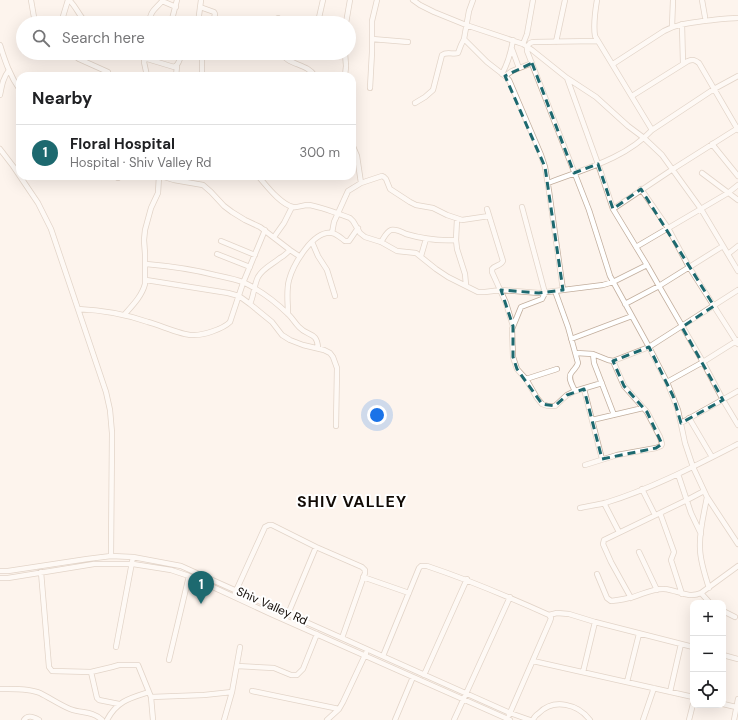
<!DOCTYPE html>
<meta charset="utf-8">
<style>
body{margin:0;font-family:"DM Sans",sans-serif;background:#f6f6f6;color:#202124}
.controls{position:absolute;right:12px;bottom:12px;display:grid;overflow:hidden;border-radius:8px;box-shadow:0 4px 16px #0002}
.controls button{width:36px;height:36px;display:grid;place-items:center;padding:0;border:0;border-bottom:1px solid #e0e0e0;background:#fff;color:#202124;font:20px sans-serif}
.you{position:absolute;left:377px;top:415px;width:14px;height:14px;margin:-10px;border:3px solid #fff;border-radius:50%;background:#1a73e8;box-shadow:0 0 0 6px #1a73e833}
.badge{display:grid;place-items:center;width:26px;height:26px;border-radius:50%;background:#1d696f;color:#fff;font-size:13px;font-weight:700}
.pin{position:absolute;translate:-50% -33px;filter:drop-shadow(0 1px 2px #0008)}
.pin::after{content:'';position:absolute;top:21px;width:14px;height:12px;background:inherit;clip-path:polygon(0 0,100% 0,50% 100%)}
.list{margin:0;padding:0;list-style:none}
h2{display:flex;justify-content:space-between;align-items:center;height:52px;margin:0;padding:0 16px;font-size:17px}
h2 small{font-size:13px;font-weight:400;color:#757577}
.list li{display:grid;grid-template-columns:26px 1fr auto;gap:12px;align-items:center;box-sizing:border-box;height:56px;padding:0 16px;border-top:1px solid #e0e0e0}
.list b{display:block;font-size:15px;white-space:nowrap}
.list p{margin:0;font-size:13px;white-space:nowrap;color:#757577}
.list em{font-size:13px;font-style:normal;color:#757577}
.icon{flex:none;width:22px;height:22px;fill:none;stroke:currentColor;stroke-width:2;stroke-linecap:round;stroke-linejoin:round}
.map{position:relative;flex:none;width:738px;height:720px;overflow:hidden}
.search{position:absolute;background:#fff;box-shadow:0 4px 16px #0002;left:16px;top:16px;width:340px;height:44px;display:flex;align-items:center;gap:10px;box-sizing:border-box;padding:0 14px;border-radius:22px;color:#757577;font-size:15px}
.panel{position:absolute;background:#fff;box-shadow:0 4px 16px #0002;left:16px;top:72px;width:340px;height:108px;border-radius:12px}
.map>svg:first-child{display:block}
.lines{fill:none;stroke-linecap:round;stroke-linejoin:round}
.street-casing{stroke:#c2ae9d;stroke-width:6}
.street{stroke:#fff;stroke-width:4.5}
.marked{fill:none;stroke:#1d696f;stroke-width:3;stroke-dasharray:8 5;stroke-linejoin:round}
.labels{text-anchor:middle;stroke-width:4;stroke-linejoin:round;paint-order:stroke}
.street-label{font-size:12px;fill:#120b06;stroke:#fff}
.district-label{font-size:16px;font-weight:bold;letter-spacing:1px;fill:#120b06;stroke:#fff}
</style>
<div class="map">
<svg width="738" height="720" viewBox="0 0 738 720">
<rect width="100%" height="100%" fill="#fdf4ed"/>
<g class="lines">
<defs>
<path id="street" d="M 31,0 L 35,23
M 69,0 C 77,7 79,17 87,23
M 413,0 L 420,5 L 434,12 L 466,25 L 523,44 L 532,50 L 567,78 L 596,97 L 628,126 L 644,138 L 662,155 L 701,209 L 738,271
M 473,0 L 469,11 L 464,39 L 487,62 L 505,76 L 509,80 L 541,155 L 545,167 L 549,191 L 563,290
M 702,0 L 705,17
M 162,1 L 176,7
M 200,7 L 214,12 L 215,14 L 213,23
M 278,18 L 279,23
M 318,22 L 323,0
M 61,23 L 68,0
M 149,23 C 151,9 155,10 163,0
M 171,23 L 177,0
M 198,23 L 201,0
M 346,23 L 350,0
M 682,24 L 683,64
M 672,27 L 673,0
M 372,39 L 408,42
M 597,41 L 533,42 L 530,43 L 527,47 L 527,51 L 589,210 L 610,276 L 649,347 L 667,382 L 678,410 L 685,443 L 693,467 L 707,497 L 738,544
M 556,42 L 565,0
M 523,44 L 527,34 L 533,0
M 0,45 C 5,61 10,76 20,90
M 512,49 L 519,68
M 71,53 L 79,59 L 108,72 L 109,76
M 131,53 L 144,58 L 174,67 C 180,65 179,57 183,53
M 145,53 L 144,62 L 147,76
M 192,53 L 202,55 L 215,53
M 281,53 C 289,66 307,63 315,76
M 345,53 L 346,66 L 345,76
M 202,55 L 202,76
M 613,64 L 664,31 C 677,24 690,23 704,21 C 715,20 726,18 738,18
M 502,74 C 508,63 511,52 513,40
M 176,76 L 177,66
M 505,76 L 512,71 L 532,63
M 567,78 L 598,164 L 613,209 L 647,265 L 659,286 L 703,362 L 723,400 L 738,425
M 370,88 L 372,52 L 372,21 L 377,0
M 0,95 C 2,85 3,78 9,70
M 632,96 L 688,61 C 693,59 695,60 699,63 L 738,130
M 415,103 L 425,97 L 433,90 L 442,55 C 447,51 453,55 458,53 L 461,45 L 464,39
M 652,130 L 714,89 L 738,76
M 352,144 L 357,156 L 361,183
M 712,144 L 738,176
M 0,149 L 13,166 L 38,203 L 51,229 L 106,392 L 110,410 L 112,433 L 111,556
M 702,173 L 738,200
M 161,176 L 174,180 L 203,185 L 211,192 L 224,206 L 232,212 L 245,220 L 260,227 L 290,250 L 299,256
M 258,176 C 266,185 280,204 293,207 C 297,208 303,205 308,205 C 319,206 339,214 350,218 L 353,221 L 360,233 L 365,237 L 381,242 L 397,251 L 416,253 L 436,269 L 448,277 L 478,292 L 485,292 L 501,290 L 539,293 L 603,285 L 613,282 L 647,265
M 118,178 L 118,176
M 548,183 C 584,169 625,159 652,130 L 595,36 C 593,24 595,12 597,0
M 641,189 L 668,228 L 689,267 L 738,344
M 522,207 L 545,293 L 542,299 L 521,307 L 512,329 L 513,357 L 517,369 L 526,379 L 537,398 L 542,404 L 548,406 L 555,406 L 567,395 L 575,391 L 602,383
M 487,209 L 503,261 C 501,266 495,265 492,269 L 492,272 L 506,303 L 513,326
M 613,209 L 673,169 L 738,128
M 457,219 L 456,240 L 457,249 L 465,274 L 466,285
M 332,233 L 334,222 L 348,191 L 361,183 L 382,176 L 384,177 L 386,179 L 390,189 L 410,202 L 416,205 L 433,208 L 447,215 L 462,220 L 489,216
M 274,237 L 284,223 L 292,207
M 221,241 L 255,255
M 312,242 L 318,256 L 327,270 L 335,296
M 381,242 C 384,238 386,232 391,230 C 396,229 402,232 406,234 C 423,239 439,241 456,240
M 636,247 L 728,193 L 738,185
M 217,254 L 250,267
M 728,254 L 738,246
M 421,256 L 426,239
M 146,264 C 169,266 192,269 215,275 C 225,277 236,279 245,283 C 261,291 277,303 289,315 C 293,319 295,323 299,327 C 308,337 317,331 318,348
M 146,280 L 228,293 L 239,296 L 250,304 L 272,322 L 282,335 L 290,340 L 303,345 L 324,350 L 330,353 L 333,357 L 337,368 L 336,426
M 555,291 L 568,327 L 578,363 C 577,367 575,368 572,372 C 567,377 572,385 575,391
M 250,304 C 254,295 254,285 258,277 C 263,268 273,264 280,258 C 284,256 287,253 290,250
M 625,304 L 659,286 L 723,246
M 78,309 C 102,310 125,314 148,322 C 160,325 181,335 192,335 C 202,336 223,329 230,322 L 243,283 L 265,230
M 288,314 C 288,303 286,291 289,280 C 293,265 313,230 332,233 C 337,234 341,238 345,241 L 349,241 L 358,228
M 124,315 C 132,306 142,296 145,284 L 145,254 L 144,240 L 145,230 L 151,208 L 158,193 L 159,176
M 571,339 L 632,316
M 576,353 L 593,354 L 608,360 L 613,361 L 649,347 L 738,290
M 593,354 L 594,363 L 614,415
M 526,379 L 557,369
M 667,382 L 703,362 L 738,340
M 584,389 L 602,459
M 689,418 L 712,457
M 592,420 L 643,408
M 681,423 L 738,391
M 585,465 L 617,455 L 656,448 L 661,446 L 662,444 L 660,437 L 647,412 L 624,386 L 613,361
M 678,474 L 691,513 L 701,534
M 642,489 L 655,515
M 707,497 C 704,514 699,531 700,548 C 700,561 705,575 709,588
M 604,503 L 619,532
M 580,508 C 588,506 597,505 605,503 C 651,489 695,466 738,444
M 660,513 L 674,552 L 671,560 L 672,563 L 682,594
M 639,552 L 657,590
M 0,571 L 8,571 L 87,559 L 111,556 L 133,557 L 181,566 L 288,614 L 510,713 L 530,720
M 41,572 L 49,667 L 52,671 L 91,672 L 112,667 L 119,665 L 138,665 L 151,697 L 153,720
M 597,574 L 607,598 L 611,601 C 619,600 626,599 633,597 C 643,594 654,588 664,589 C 678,590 688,599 701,593 L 738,566
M 363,577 L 409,593
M 0,578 L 8,578 L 94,564 L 133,564 L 171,570 L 189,576 L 271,614 L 510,720
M 235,593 L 265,527 L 269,525 L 272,525 L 316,547 L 362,567 L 365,570 L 365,573 L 342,638
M 701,593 L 710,603
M 631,598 L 611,562 L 603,544 L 604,540 L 687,500 L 704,491
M 723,611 L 735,617
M 288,614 L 316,547
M 549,615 L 557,613 L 569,614 L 595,622 L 693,647
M 116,647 L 133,557
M 723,655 L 738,659
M 383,656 L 419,568 L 421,566 L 427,566 C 469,580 509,597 549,615 L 551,618 L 550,621 L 509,715
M 169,660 L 189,576
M 533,661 L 693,697
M 237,666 L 274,668 L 291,675 L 297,675 L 303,669 L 317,634
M 91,672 L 97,698 L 99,700 L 119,704
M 583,672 L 595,622
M 424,675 L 467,579
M 627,682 L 639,634
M 0,689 C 12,689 29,688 40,693 C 50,698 60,705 70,709 C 82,714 91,710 102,720
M 252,691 L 339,709
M 670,692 L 681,644
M 151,697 L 204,695 L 232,692
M 723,704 L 736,707
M 24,720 C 28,714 34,717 39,720
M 107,720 C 117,701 130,698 149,692
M 224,720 L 232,692 L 240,647
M 327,720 L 339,709 L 343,702 L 366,653
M 395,720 L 413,677
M 454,720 L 510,597
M 533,720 C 534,717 536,715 539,713 C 554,698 578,704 590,720
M 643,720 L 654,688
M 689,720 L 693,704
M 734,720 L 738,699"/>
</defs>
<use href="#street" class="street-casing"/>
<use href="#street" class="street"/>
</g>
<path d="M0 0H738V720H0ZM 532,63 L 574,173 L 598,164 L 613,209 L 641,189 L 714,306 L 682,327 L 723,400 L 681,423 L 673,396 L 649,347 L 613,361 L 624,386 L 647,412 L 662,444 L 656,448 L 602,459 L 584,389 L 567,395 L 555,406 L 542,404 L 517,369 L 513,357 L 513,326 L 501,290 L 539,293 L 563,290 L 545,167 L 505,76 Z" fill="#fdf4ed" fill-opacity=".55" fill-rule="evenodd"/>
<path class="marked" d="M 532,63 L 574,173 L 598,164 L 613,209 L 641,189 L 714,306 L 682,327 L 723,400 L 681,423 L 673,396 L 649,347 L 613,361 L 624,386 L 647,412 L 662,444 L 656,448 L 602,459 L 584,389 L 567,395 L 555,406 L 542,404 L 517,369 L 513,357 L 513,326 L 501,290 L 539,293 L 563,290 L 545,167 L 505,76 Z"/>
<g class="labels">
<g class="street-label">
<text transform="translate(272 606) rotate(24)" y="4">Shiv Valley Rd</text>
</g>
<g class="district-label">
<text x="352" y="507">SHIV VALLEY</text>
</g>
</g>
</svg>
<div class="controls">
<button>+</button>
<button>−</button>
<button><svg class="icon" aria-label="locate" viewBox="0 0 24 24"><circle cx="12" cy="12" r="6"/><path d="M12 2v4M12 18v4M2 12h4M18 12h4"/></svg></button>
</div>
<div class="you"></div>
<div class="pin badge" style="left:201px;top:604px">1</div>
<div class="search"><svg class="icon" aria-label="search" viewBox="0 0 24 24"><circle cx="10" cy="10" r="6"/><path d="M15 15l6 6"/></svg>Search here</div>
<section class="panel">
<h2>Nearby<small></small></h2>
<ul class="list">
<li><span class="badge">1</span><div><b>Floral Hospital</b><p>Hospital · Shiv Valley Rd</p></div><em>300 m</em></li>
</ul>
</section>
</div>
